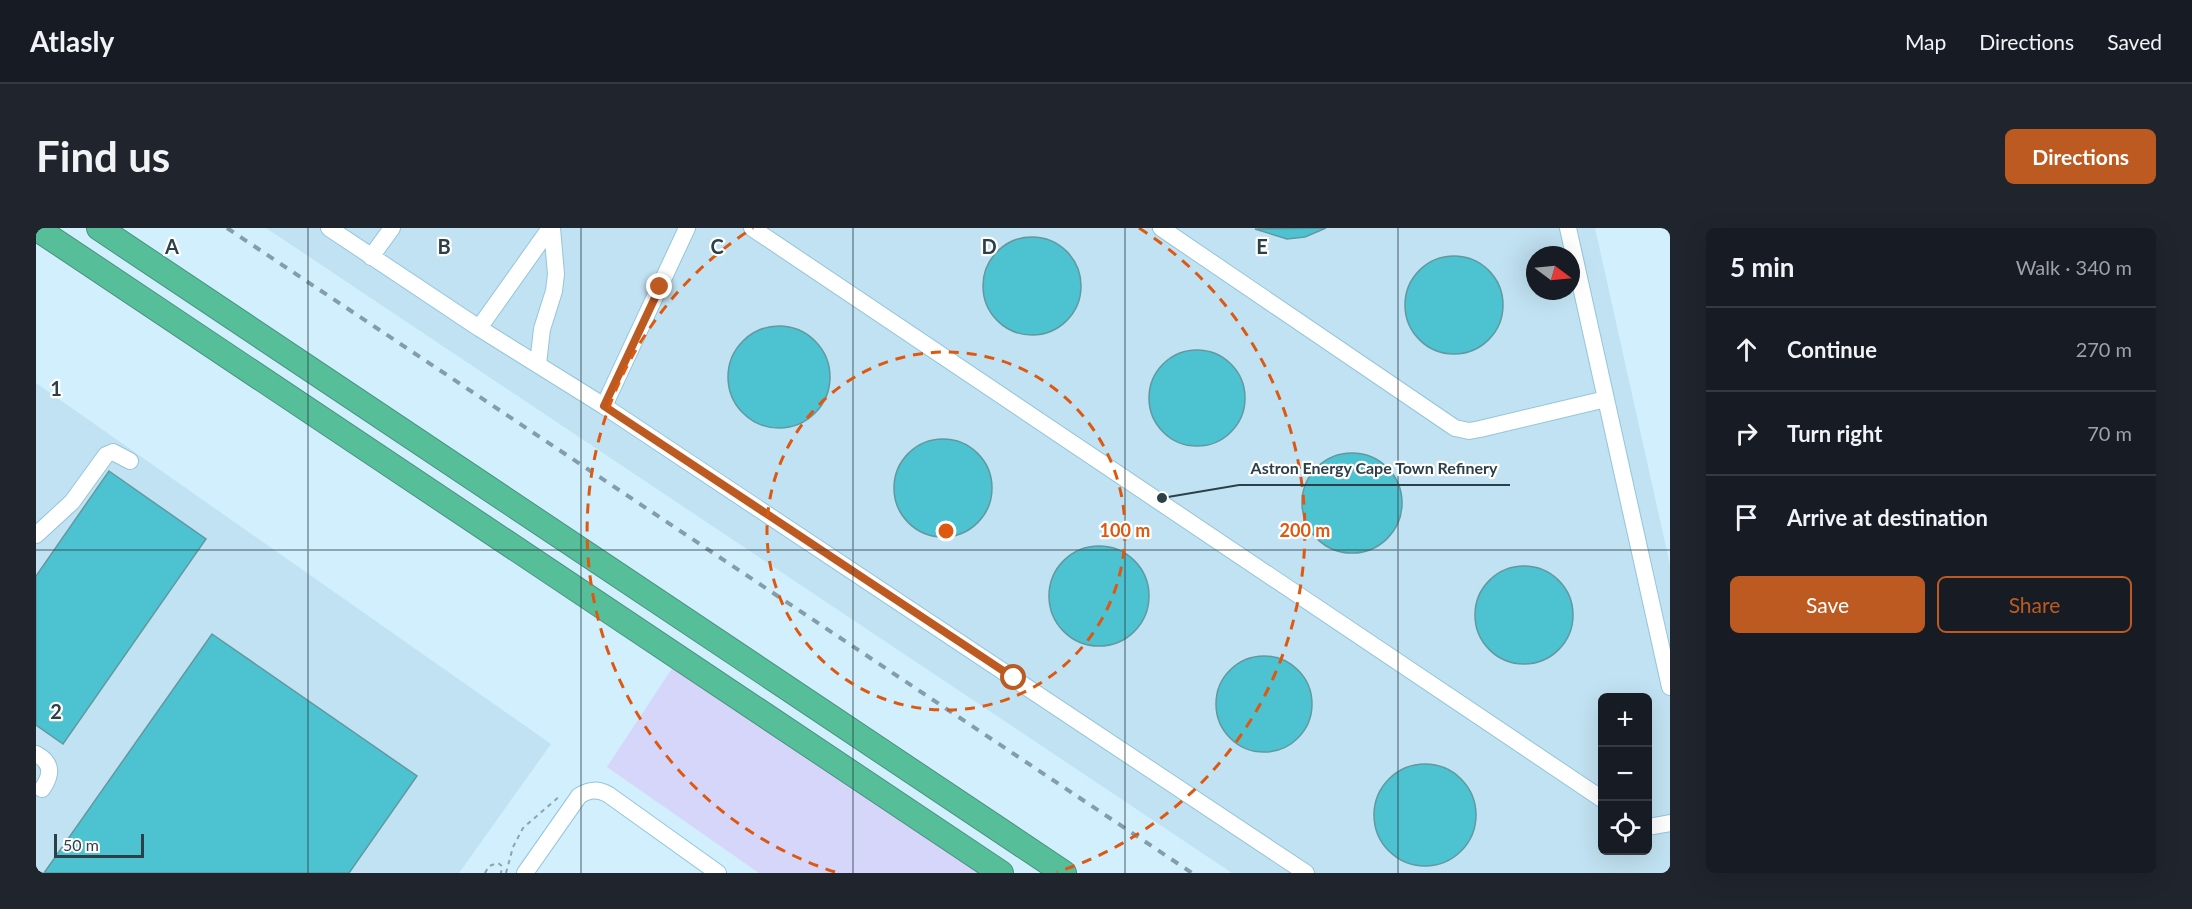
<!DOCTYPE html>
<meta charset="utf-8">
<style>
body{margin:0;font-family:Lato,sans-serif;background:#20242c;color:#f1f3f6}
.controls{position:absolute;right:18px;bottom:18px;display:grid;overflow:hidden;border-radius:9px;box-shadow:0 6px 24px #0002}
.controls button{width:54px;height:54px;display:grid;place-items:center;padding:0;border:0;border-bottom:2px solid #363941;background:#171b24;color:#f1f3f6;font:30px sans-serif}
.compass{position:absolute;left:1490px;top:18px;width:54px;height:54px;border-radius:50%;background:#171b24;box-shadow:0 6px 24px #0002;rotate:106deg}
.scale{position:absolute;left:18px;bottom:15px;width:90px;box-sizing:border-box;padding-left:6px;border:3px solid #2c4049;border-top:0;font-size:16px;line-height:21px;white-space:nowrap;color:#2c4049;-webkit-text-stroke:4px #fff;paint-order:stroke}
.stop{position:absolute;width:18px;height:18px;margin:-14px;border:4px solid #bd5a21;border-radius:50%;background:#fff}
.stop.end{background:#bd5a21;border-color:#fff;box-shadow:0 2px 6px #0008}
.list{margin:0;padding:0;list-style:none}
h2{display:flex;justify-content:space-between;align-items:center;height:78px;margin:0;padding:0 24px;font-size:26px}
h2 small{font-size:20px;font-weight:400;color:#9ea1a6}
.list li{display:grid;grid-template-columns:39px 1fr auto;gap:18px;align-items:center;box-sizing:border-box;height:84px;padding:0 24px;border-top:2px solid #363941}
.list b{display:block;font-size:22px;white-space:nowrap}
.list em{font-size:20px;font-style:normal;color:#9ea1a6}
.actions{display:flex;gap:12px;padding:18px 24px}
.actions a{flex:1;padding:14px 0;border:2px solid #bd5a21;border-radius:9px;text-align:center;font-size:21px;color:#bd5a21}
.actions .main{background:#bd5a21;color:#fff}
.icon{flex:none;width:33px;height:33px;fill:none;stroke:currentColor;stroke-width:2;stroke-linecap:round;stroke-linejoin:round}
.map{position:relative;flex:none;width:1634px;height:645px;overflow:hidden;border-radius:9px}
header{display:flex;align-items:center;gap:36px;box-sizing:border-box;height:84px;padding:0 30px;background:#171b24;border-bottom:2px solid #363941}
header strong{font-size:28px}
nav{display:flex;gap:33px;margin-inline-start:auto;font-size:21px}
.intro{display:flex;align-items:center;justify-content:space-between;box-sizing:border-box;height:144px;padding:0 36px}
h1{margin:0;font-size:42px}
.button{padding:15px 27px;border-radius:9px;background:#bd5a21;color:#fff;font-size:21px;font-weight:700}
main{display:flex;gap:36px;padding:0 36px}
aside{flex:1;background:#171b24;border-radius:9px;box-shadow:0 6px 24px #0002}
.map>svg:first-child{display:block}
.built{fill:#c1e2f2;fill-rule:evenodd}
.green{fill:#d6d5fa}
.building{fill:#4dc2d0;stroke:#6199a0;stroke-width:1.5}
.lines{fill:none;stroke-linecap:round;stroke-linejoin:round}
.minor-casing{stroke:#94c5da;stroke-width:18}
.highway-casing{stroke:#47937d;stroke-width:26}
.path{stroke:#8ba5b0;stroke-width:2;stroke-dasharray:4.5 4.5;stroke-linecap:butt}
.minor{stroke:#fff;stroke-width:16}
.highway{stroke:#56bf99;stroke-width:24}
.rail{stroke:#849da8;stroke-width:4;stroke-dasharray:8 8;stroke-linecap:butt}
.route{stroke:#bd5a21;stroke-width:8}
.grid{fill:none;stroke:#2c4049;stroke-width:1.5;stroke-opacity:0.55}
.ring{fill:none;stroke:#df580f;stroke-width:3;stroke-dasharray:10 8}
.grid-label{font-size:20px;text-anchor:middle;font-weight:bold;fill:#2c4049;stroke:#fff;stroke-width:4.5;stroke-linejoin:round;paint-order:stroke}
.centre{fill:#df580f;stroke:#fff;stroke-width:3}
.ring-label{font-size:18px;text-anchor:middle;font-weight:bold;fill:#df580f;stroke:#fff;stroke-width:4.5;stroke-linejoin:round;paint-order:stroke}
.leader{fill:none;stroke:#2c4049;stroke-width:2}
.callout-dot{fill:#2c4049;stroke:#fff;stroke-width:2}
.callout-label{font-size:16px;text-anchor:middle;font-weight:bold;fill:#2c4049;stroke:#fff;stroke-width:4.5;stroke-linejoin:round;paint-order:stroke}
</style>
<header>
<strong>Atlasly</strong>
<nav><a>Map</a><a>Directions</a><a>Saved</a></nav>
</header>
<div class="intro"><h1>Find us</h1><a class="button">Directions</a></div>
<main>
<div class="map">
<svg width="1634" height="645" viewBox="0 0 1634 645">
<rect width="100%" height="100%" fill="#d1effc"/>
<path class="built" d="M 230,0 L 1559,0 L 1634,337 L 1634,645 L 1196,645 ZM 1499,27 L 1535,27 L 1535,63 L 1499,63 ZM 1566,470 L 1612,470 L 1612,622 L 1566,622 Z
M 0,155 L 515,516 L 423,645 L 0,645 Z"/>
<path class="green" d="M 637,439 L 944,645 L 723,645 L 571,539 Z"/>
<path class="building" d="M 1290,0 L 1269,9 L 1251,11 L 1219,1 Z
M947 58a49 49 0 1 1 98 0a49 49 0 1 1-98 0Z
M1369 77a49 49 0 1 1 98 0a49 49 0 1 1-98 0Z
M692 149a51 51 0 1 1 102 0a51 51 0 1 1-102 0Z
M1113 170a48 48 0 1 1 96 0a48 48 0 1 1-96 0Z
M858 260a49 49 0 1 1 98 0a49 49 0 1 1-98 0Z
M1266 275a50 50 0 1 1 100 0a50 50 0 1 1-100 0Z
M 73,243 L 170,311 L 27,516 L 0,497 L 0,348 Z
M1013 368a50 50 0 1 1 100 0a50 50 0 1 1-100 0Z
M1439 387a49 49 0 1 1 98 0a49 49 0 1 1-98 0Z
M 176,406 L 381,548 L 313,645 L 8,645 Z
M1180 476a48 48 0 1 1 96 0a48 48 0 1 1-96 0Z
M1338 587a51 51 0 1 1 102 0a51 51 0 1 1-102 0Z"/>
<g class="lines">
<defs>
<path id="minor" d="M 293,0 L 443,100 L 568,178 L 1270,645
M 716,0 L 1566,571
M 1125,0 L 1419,200 L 1433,203 L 1444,201 L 1570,171
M 1532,0 L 1634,459
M 335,29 L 356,0
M 443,100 L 514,0
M 502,136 L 506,101 L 518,63 L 520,46 L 516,0
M 568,178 L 651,0
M 0,307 L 36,274 L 70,227 L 77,224 L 94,233
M 0,526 C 17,535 16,547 6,561
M 1612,599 L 1634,595
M 489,645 L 543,568 C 554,561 562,561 573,567 L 682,645"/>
<path id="highway" d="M 0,0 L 965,645
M 63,0 L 1028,645"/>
</defs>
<use href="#minor" class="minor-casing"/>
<use href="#highway" class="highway-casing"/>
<path class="path" d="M 449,645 L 453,638 L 462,635 L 466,638 L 465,645
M 470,645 L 477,619 L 487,600 L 525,567"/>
<use href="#minor" class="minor"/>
<use href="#highway" class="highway"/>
<path class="rail" d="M 191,0 L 1156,645"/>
</g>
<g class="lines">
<path class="route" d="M 624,59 L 568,178 L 978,450"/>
</g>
<path class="grid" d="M 272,0 L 272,645M 545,0 L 545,645M 817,0 L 817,645M 1089,0 L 1089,645M 1362,0 L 1362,645M 0,322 L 1634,322"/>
<g class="ring">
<circle cx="910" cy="303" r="179"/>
<path d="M799 644A359 359 0 0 1 717 0M1103 0A359 359 0 0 1 1021 644"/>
</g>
<g class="grid-label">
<text x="136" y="26">A</text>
<text x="408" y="26">B</text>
<text x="681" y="26">C</text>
<text x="953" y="26">D</text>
<text x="1226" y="26">E</text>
<text x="20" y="168">1</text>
<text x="20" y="491">2</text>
</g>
<circle cx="910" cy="303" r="9" class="centre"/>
<g class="ring-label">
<text x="1089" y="309">100 m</text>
<text x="1269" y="309">200 m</text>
</g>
<path class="leader" d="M1126 270L1203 257H1474"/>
<circle class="callout-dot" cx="1126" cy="270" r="6"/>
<g class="callout-label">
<text x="1338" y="246">Astron Energy Cape Town Refinery</text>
</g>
</svg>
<div class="controls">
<button>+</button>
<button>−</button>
<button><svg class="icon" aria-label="locate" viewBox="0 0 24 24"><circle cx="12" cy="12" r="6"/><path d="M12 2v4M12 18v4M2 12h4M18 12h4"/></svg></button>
</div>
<svg class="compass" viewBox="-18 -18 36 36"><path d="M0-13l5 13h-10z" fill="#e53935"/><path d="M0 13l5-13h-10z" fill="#9ea1a6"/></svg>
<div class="scale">50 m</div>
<div class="stop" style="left:978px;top:450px"></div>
<div class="stop end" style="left:624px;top:59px"></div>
</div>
<aside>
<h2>5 min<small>Walk · 340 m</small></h2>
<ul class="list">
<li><svg class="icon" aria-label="ahead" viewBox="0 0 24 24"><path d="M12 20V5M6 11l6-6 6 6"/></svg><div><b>Continue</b></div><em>270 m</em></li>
<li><svg class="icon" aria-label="right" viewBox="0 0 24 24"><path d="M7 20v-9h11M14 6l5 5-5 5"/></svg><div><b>Turn right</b></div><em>70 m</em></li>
<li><svg class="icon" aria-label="arrive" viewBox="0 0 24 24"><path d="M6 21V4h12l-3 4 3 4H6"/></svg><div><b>Arrive at destination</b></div></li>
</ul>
<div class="actions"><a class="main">Save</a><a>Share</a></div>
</aside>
</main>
